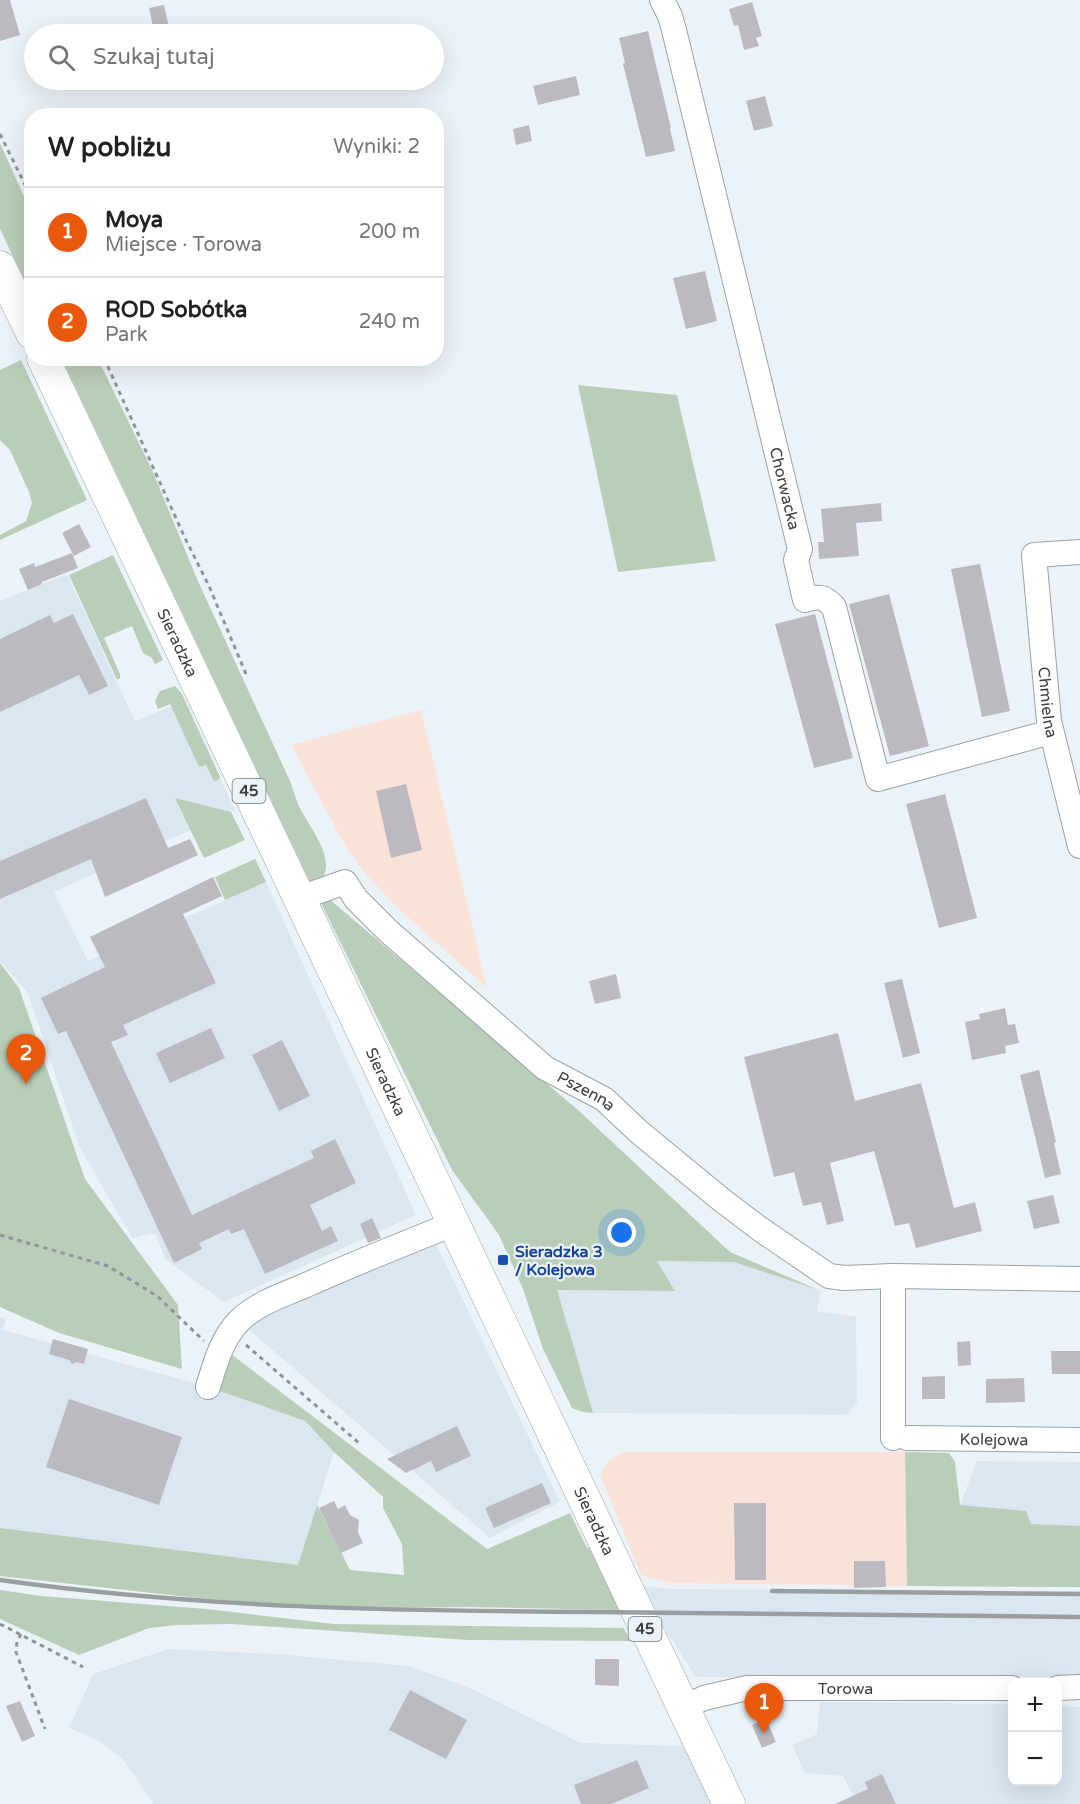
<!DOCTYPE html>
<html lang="pl">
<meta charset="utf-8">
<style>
body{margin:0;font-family:"Varela Round",sans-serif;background:#f6f6f6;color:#202124}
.controls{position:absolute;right:18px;bottom:18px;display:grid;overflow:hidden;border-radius:12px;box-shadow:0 6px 24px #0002}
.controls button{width:54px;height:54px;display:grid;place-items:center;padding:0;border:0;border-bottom:2px solid #e0e0e0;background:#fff;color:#202124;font:30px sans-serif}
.you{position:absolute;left:622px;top:1233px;width:21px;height:21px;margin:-15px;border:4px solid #fff;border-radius:50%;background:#1a73e8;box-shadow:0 0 0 9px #1a73e833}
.badge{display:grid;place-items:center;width:39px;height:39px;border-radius:50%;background:#ea580c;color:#fff;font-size:20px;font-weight:700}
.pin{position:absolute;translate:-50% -50px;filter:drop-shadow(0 2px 3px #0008)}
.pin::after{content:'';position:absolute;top:32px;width:21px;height:18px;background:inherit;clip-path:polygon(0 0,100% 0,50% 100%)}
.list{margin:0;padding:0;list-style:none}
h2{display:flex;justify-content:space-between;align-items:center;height:78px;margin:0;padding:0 24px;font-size:26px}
h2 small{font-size:20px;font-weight:400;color:#757577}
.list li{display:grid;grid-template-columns:39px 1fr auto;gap:18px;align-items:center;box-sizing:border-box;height:90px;padding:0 24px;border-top:2px solid #e0e0e0}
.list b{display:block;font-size:22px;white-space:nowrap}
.list p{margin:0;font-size:20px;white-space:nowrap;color:#757577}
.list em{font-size:20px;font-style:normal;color:#757577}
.icon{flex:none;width:33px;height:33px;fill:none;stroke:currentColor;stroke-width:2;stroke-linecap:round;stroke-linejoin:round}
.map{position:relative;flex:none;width:1080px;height:1804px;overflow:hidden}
.search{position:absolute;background:#fff;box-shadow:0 6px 24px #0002;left:24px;top:24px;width:420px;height:66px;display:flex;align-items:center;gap:15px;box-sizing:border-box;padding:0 21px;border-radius:33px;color:#757577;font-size:22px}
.panel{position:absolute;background:#fff;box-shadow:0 6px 24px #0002;left:24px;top:108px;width:420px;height:258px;border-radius:24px}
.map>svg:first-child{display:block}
.commercial{fill:#fbe2d9}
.built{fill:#dae7f1}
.green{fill:#b9ceb9}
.building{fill:#bcbac0}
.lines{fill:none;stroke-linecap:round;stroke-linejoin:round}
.minor-casing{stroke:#9ba2a6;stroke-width:26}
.major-casing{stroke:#9ba2a6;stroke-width:33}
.path{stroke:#909598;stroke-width:3;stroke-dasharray:4.5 4.5;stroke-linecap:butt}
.minor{stroke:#fff;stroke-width:24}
.major{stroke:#fff;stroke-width:32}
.rail{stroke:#999ea1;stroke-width:4.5}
.transit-dot{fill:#1a4fb4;stroke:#ecf3f8;stroke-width:2}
.labels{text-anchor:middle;stroke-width:4.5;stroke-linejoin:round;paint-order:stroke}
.shield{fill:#ecf3f8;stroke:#707476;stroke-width:1.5}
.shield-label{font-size:15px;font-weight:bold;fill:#3b3d3f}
.street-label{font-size:16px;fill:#3b3d3f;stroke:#ecf3f8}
.transit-label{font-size:16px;font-weight:bold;fill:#164399;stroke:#ecf3f8;text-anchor:start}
</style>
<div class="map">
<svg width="1080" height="1804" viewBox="0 0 1080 1804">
<rect width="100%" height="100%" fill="#ecf3f8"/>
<path class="commercial" d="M 421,710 L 487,988 L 403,913 L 368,877 L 346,847 L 291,745 Z
M 624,1452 L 905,1452 L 907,1586 L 671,1583 L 641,1575 L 600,1474 L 609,1460 Z"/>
<path class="built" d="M 67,574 L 135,721 L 184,701 L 235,810 L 54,892 L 88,961 L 266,882 L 416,1215 L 224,1302 L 165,1259 L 155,1233 L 132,1238 L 80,1148 L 28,993 L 0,961 L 0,601 Z
M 436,1244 L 560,1502 L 490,1538 L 247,1328 L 255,1320 L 341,1282 Z
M 657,1261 L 734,1262 L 821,1291 L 817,1311 L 856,1317 L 857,1403 L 846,1415 L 593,1413 L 556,1290 L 674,1291 Z
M 0,1317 L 6,1319 L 3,1330 L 208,1387 L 304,1421 L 334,1452 L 298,1565 L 0,1528 Z
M 977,1461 L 1080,1462 L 1080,1526 L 1031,1524 L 960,1505 Z
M 644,1586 L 673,1589 L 1080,1591 L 1080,1677 L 700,1677 L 695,1676 L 667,1632 Z
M 169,1649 L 276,1654 L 409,1666 L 470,1688 L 581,1743 L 686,1746 L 712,1804 L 154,1804 L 122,1758 L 99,1741 L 69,1728 L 93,1674 Z
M 820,1702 L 1012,1704 L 1012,1782 L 1058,1782 L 1058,1706 L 1080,1707 L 1080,1804 L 857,1804 L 843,1776 L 805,1773 L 792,1745 L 817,1734 Z"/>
<path class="green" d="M 0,143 L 31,212 L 31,295 L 0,229 Z
M 62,359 L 98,359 L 153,472 L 197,579 L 290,781 C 293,789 295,797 298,804 C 307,824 337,858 322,879 L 310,882 Z
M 21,360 L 87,500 L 0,540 L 0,535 L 26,521 L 32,503 L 29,492 L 10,450 L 0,440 L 0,370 Z
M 578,385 L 677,395 L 716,561 L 618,572 Z
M 113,555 L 163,660 L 155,664 L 152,658 L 143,653 L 132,626 L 104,638 L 120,674 L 120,678 L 117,680 L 69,575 Z
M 175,686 L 182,694 L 220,777 L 218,780 L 214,781 L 206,765 L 199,767 L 170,704 L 158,709 L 155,701 L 160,691 Z
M 175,798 L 231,812 L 245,840 L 204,858 Z
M 255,859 L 266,882 L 225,900 L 215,877 Z
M 329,899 L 578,1110 L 730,1252 L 821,1291 L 734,1262 L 657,1261 L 675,1291 L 557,1290 L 593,1413 L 583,1412 L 572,1408 L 543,1349 L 523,1289 L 499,1235 L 452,1170 L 322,905 L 323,902 Z
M 0,963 L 19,988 L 85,1179 L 178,1305 L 182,1369 L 59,1333 L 0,1307 Z
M 222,1347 L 487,1549 L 570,1513 L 587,1548 L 593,1546 L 623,1610 L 468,1607 L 383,1608 L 294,1605 L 197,1598 L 0,1576 L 0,1528 L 298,1565 L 317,1505 L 350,1570 L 404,1575 L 402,1544 L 383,1508 L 383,1497 L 334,1452 L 305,1421 L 208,1387 Z
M 905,1452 L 949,1453 L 955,1462 L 960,1505 L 1026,1511 L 1031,1524 L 1080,1526 L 1080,1587 L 907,1586 Z
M 0,1590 L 41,1596 L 206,1609 L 334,1624 L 624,1628 L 630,1641 L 469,1640 L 231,1624 L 177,1625 L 149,1628 L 79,1655 L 0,1619 Z"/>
<path class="building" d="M 0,0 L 10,0 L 20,35 L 0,41 Z
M 752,2 L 762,36 L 756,38 L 759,46 L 744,50 L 738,25 L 734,26 L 729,9 Z
M 164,5 L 169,28 L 154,32 L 149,8 Z
M 648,31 L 671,128 L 670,128 L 675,151 L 646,157 L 623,64 L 625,63 L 619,38 Z
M 576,76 L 580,95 L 538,105 L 533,86 Z
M 765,96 L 773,126 L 754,131 L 746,101 Z
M 529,125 L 532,141 L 516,145 L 513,129 Z
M 705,271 L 717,321 L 686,329 L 673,278 Z
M 881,503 L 882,521 L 856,523 L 859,556 L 819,559 L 818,542 L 824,542 L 821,509 Z
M 79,524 L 91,547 L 74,556 L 62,533 Z
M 72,553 L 78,568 L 42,582 L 42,584 L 28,590 L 19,569 L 34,563 L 35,567 Z
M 980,564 L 1010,711 L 982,717 L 951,569 Z
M 889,594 L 929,746 L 890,756 L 849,604 Z
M 73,614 L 108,686 L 89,695 L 79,675 L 0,712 L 0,639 L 50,615 L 54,623 Z
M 815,614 L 853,758 L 814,768 L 775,624 Z
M 406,784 L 422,850 L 391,858 L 376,791 Z
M 945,794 L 977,918 L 939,928 L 906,804 Z
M 146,798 L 168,848 L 190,839 L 198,855 L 105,897 L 91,859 L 0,899 L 0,861 Z
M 213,877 L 222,896 L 183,914 L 216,983 L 123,1025 L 128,1035 L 111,1042 L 192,1215 L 314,1158 L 311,1151 L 335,1139 L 356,1183 L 310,1205 L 322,1231 L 331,1226 L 338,1241 L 265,1274 L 244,1229 L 231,1234 L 229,1229 L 199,1243 L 202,1249 L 174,1263 L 66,1031 L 58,1034 L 41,998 L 105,967 L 90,937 Z
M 616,974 L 621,998 L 595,1004 L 589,981 Z
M 902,979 L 920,1053 L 903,1058 L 884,983 Z
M 1005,1008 L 1008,1025 L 1015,1024 L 1019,1043 L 1005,1046 L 1006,1053 L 972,1060 L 965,1022 L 980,1019 L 979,1014 Z
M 211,1028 L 225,1058 L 170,1083 L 156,1053 Z
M 838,1033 L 855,1101 L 921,1083 L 954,1208 L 975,1202 L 982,1231 L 916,1248 L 909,1223 L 895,1226 L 874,1151 L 830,1163 L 844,1221 L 827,1225 L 821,1202 L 803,1206 L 794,1172 L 774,1177 L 744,1057 Z
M 282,1040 L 310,1096 L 279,1111 L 252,1055 Z
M 1039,1070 L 1056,1142 L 1054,1143 L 1061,1174 L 1045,1178 L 1020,1075 Z
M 1053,1195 L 1060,1223 L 1034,1229 L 1027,1201 Z
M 372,1218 L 381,1238 L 368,1243 L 360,1224 Z
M 53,1339 L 88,1349 L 84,1364 L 77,1362 L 72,1364 L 69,1360 L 49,1354 Z
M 970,1341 L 971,1365 L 958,1366 L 957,1342 Z
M 1051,1351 L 1080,1351 L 1080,1374 L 1052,1374 Z
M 945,1376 L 945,1399 L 922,1399 L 922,1377 Z
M 1024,1378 L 1025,1402 L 986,1403 L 986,1379 Z
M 69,1399 L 182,1437 L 159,1505 L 46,1467 Z
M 457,1426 L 471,1456 L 436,1472 L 431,1461 L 406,1473 L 387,1459 Z
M 542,1483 L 551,1503 L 494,1528 L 485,1508 Z
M 334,1501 L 338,1509 L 345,1505 L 350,1515 L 359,1520 L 358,1532 L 363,1543 L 341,1553 L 319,1508 Z
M 734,1503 L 766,1503 L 766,1580 L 735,1580 Z
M 854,1561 L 885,1561 L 886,1587 L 854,1588 Z
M 595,1659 L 619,1659 L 619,1686 L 595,1685 Z
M 410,1690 L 467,1720 L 446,1759 L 389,1730 Z
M 20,1701 L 35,1736 L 22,1742 L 6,1706 Z
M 766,1719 L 776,1742 L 762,1748 L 752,1725 Z
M 637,1760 L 649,1788 L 611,1804 L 581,1804 L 574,1785 Z
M 882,1774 L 896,1804 L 835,1804 L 868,1789 L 865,1782 Z"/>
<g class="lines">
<defs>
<g id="minor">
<path id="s1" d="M 662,0 L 670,16 L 674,30 L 800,549 L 796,560 L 805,600 C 819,596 824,596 834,607 L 878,779 L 1051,732"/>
<path id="s2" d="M 1080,552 L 1034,555 L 1049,721 L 1080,846"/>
<path id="s3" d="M 300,898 L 345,882 L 356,899 L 387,930 L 545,1068 L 604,1099 L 639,1132 L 723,1201 L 760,1229 L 829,1276 L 844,1278 L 893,1276 L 1080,1279"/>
<path d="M 893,1276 L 893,1438"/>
<path d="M 208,1387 C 215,1364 222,1338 239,1321 C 256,1304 282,1295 304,1286 C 353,1264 403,1244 453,1224"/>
<path id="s4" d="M 907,1438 L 1080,1440"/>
<path d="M 1058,1688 L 1080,1687"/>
<path id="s5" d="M 683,1708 L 704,1698 L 747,1688 L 1012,1688"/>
</g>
<g id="major">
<path d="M 0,267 L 32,333"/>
<path id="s6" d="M 43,358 L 729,1804"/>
</g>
</defs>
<use href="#minor" class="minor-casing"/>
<use href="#major" class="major-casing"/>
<path class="path" d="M 0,134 L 32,199
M 104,358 L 184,536 L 209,586 L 246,674
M 0,1235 L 108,1266 L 157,1296 L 204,1341
M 246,1345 L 359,1443
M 0,1624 L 83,1667
M 21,1634 L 17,1642 L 16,1652 L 45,1729"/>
<use href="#minor" class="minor"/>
<use href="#major" class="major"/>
<path class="rail" d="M 0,1580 C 199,1608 396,1611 596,1612 C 758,1614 919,1615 1080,1617
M 772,1591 L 1080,1594"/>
</g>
<rect class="transit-dot" x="497" y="1254" width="12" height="12" rx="3"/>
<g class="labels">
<g class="shield">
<rect x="232.5" y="779" width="33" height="24" rx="4.5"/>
<rect x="628.5" y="1617" width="33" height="24" rx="4.5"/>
</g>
<g class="shield-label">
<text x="249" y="796">45</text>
<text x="645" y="1634">45</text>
</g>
<g class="street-label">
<text dy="6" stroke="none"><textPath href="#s1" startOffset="504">Chorwacka</textPath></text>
<text dy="6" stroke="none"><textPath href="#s6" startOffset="315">Sieradzka</textPath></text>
<text dy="6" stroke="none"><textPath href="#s2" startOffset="194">Chmielna</textPath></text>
<text dy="6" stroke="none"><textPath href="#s6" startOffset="801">Sieradzka</textPath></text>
<text dy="6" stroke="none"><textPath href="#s3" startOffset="369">Pszenna</textPath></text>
<text dy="6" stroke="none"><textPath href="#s4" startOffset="87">Kolejowa</textPath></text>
<text dy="6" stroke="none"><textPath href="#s6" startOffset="1287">Sieradzka</textPath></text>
<text dy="6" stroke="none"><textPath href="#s5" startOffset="166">Torowa</textPath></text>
</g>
<g class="transit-label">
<text x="515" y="1257">Sieradzka 3<tspan x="515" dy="18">/ Kolejowa</tspan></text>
</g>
</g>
</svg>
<div class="controls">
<button>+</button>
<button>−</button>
</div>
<div class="you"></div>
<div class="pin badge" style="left:764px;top:1733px">1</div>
<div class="pin badge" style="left:26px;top:1084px">2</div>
<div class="search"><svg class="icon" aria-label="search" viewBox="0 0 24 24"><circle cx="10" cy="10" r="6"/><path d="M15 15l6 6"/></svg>Szukaj tutaj</div>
<section class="panel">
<h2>W pobliżu<small>Wyniki: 2</small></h2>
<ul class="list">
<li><span class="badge">1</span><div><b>Moya</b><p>Miejsce · Torowa</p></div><em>200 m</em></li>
<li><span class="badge">2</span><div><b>ROD Sobótka</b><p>Park</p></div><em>240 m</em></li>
</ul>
</section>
</div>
